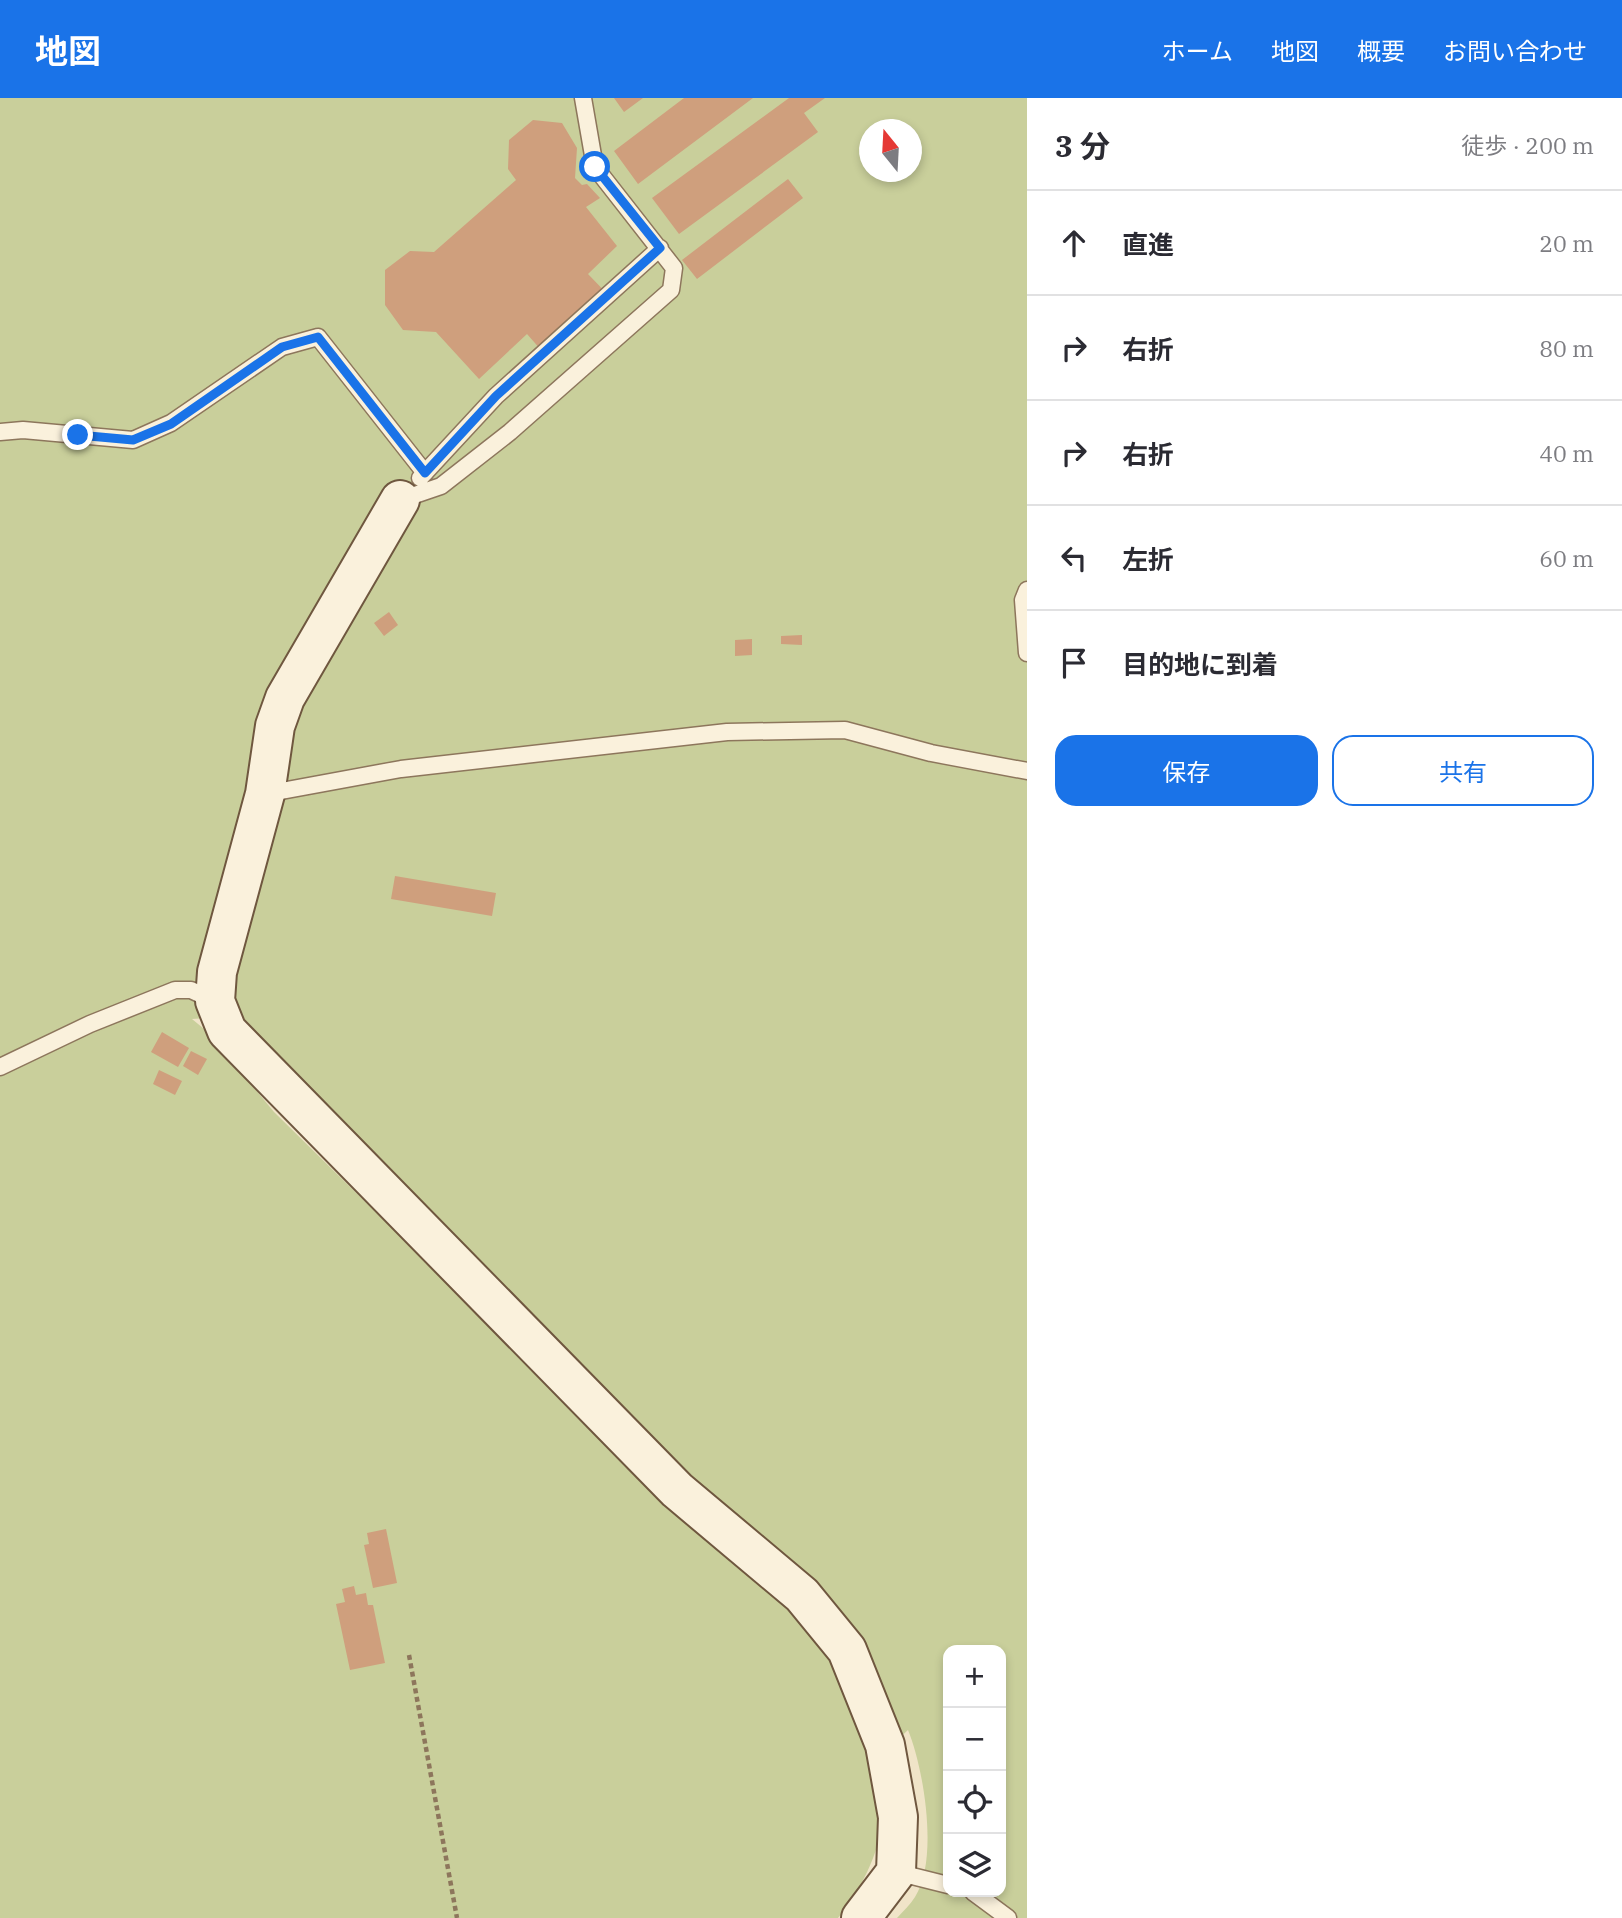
<!DOCTYPE html>
<html lang="ja">
<meta charset="utf-8">
<style>
body{margin:0;font-family:"IBM Plex Serif","Noto Sans JP",serif;background:#f2f2f3;color:#2b2b33}
.controls{position:absolute;right:21px;bottom:21px;display:grid;overflow:hidden;border-radius:14px;box-shadow:0 4px 10px #0003}
.controls button{width:63px;height:63px;display:grid;place-items:center;padding:0;border:0;border-bottom:2px solid #e1e1e2;background:#fff;color:#2b2b33;font:35px sans-serif}
.compass{position:absolute;left:859px;top:21px;width:63px;height:63px;border-radius:50%;background:#fff;box-shadow:0 4px 10px #0003;rotate:342deg}
.stop{position:absolute;width:21px;height:21px;margin:-16px;border:5px solid #1a73e8;border-radius:50%;background:#fff}
.stop.end{background:#1a73e8;border-color:#fff;box-shadow:0 2px 7px #0008}
.list{margin:0;padding:0;list-style:none}
h2{display:flex;justify-content:space-between;align-items:center;height:91px;margin:0;padding:0 28px;font-size:30px}
h2 small{font-size:23px;font-weight:400;color:#7c7c81}
.list li{display:grid;grid-template-columns:46px 1fr auto;gap:21px;align-items:center;box-sizing:border-box;height:105px;padding:0 28px;border-top:2px solid #e1e1e2}
.list b{display:block;font-size:26px;white-space:nowrap}
.list em{font-size:23px;font-style:normal;color:#7c7c81}
.actions{display:flex;gap:14px;padding:21px 28px}
.actions a{flex:1;padding:16px 0;border:2px solid #1a73e8;border-radius:21px;text-align:center;font-size:24px;color:#1a73e8}
.actions .main{background:#1a73e8;color:#fff}
.icon{flex:none;width:38px;height:38px;fill:none;stroke:currentColor;stroke-width:2;stroke-linecap:round;stroke-linejoin:round}
.map{position:relative;flex:none;width:1027px;height:1820px;overflow:hidden}
header{display:flex;align-items:center;gap:42px;box-sizing:border-box;height:98px;padding:0 35px;background:#1a73e8;color:#fff}
header strong{font-size:33px}
nav{display:flex;gap:38px;margin-inline-start:auto;font-size:24px}
main{display:flex}
aside{flex:1;background:#fff}
.map>svg:first-child{display:block}
.green{fill:#c9cf9b;fill-rule:evenodd}
.building{fill:#cf9f7d}
.lines{fill:none;stroke-linecap:round;stroke-linejoin:round}
.lane-casing{stroke:#8d765c;stroke-width:19}
.secondary-casing{stroke:#6f573f;stroke-width:42}
.path{stroke:#8d765c;stroke-width:4.5;stroke-dasharray:5 3.5;stroke-linecap:butt}
.lane{stroke:#faf1dc;stroke-width:16}
.secondary{stroke:#faf1dc;stroke-width:38}
.route{stroke:#1a73e8;stroke-width:9}
</style>
<header>
<strong>地図</strong>
<nav><a>ホーム</a><a>地図</a><a>概要</a><a>お問い合わせ</a></nav>
</header>
<main>
<div class="map">
<svg width="1027" height="1820" viewBox="0 0 1027 1820">
<rect width="100%" height="100%" fill="#f0e4c8"/>
<path class="green" d="M 0,0 L 1027,0 L 1027,1820 L 897,1820 C 903,1813 910,1807 915,1799 C 939,1762 924,1671 908,1632 L 875,1663 C 877,1682 882,1703 882,1722 C 881,1753 858,1797 838,1820 L 0,1820 ZM 870,32 L 912,32 L 912,74 L 870,74 ZM 237,918 L 426,1155 L 400,1138 L 274,1014 L 209,935 L 192,921 ZM 948,1552 L 1001,1552 L 1001,1794 L 948,1794 Z"/>
<path class="building" d="M 614,0 L 643,0 L 624,14 Z
M 684,0 L 753,0 L 638,86 L 614,53 Z
M 789,0 L 825,0 L 804,15 L 818,34 L 679,136 L 652,100 Z
M 533,22 L 562,25 L 577,50 L 575,80 L 582,87 L 587,86 L 600,100 L 586,109 L 617,148 L 588,176 L 613,202 L 549,261 L 527,236 L 479,281 L 436,234 L 403,232 L 385,207 L 385,172 L 410,153 L 434,154 L 516,82 L 508,71 L 509,42 Z
M 788,81 L 803,100 L 697,181 L 682,162 Z
M 389,514 L 398,527 L 384,538 L 374,525 Z
M 802,537 L 802,547 L 781,546 L 781,538 Z
M 752,541 L 752,557 L 735,558 L 735,542 Z
M 395,778 L 496,795 L 492,818 L 391,801 Z
M 162,934 L 189,950 L 178,969 L 151,954 Z
M 191,953 L 207,961 L 198,977 L 183,968 Z
M 159,972 L 182,983 L 175,997 L 153,986 Z
M 386,1431 L 397,1485 L 373,1490 L 364,1447 L 369,1446 L 367,1435 Z
M 354,1488 L 356,1497 L 366,1495 L 368,1507 L 373,1507 L 385,1565 L 350,1572 L 336,1506 L 345,1504 L 342,1491 Z"/>
<g class="lines">
<defs>
<path id="lane" d="M 0,334 L 23,332 L 133,342 L 171,325 L 282,249 L 318,239 L 425,375
M 420,380 L 496,298 L 660,150
M 400,402 L 441,388 L 510,334 L 671,192 L 674,170 L 595,69 L 583,0
M 1027,492 L 1023,502 L 1027,555
M 265,696 L 401,671 L 727,634 L 845,632 L 931,655 L 1027,673
M 0,969 L 90,926 L 175,892 L 191,892 L 215,903
M 896,1774 L 948,1787
M 973,1794 L 1008,1820"/>
<path id="secondary" d="M 400,402 L 285,600 L 275,628 L 265,696 L 217,874 L 215,903 L 227,933 L 677,1392 L 802,1497 L 847,1552 L 885,1647 L 898,1719 L 896,1774 L 861,1820"/>
</defs>
<use href="#lane" class="lane-casing"/>
<use href="#secondary" class="secondary-casing"/>
<path class="path" d="M 409,1557 L 457,1820"/>
<use href="#lane" class="lane"/>
<use href="#secondary" class="secondary"/>
</g>
<g class="lines">
<path class="route" d="M 78,337 L 133,342 L 171,326 L 282,249 L 318,239 L 425,375 L 496,298 L 660,150 L 595,69"/>
</g>
</svg>
<div class="controls">
<button>+</button>
<button>−</button>
<button><svg class="icon" aria-label="locate" viewBox="0 0 24 24"><circle cx="12" cy="12" r="6"/><path d="M12 2v4M12 18v4M2 12h4M18 12h4"/></svg></button>
<button><svg class="icon" aria-label="layers" viewBox="0 0 24 24"><path d="M12 4l9 5-9 5-9-5zM3 14l9 5 9-5"/></svg></button>
</div>
<svg class="compass" viewBox="-18 -18 36 36"><path d="M0-13l5 13h-10z" fill="#e53935"/><path d="M0 13l5-13h-10z" fill="#7c7c81"/></svg>
<div class="stop" style="left:595px;top:69px"></div>
<div class="stop end" style="left:78px;top:337px"></div>
</div>
<aside>
<h2>3 分<small>徒歩 · 200 m</small></h2>
<ul class="list">
<li><svg class="icon" aria-label="ahead" viewBox="0 0 24 24"><path d="M12 20V5M6 11l6-6 6 6"/></svg><div><b>直進</b></div><em>20 m</em></li>
<li><svg class="icon" aria-label="right" viewBox="0 0 24 24"><path d="M7 20v-9h11M14 6l5 5-5 5"/></svg><div><b>右折</b></div><em>80 m</em></li>
<li><svg class="icon" aria-label="right" viewBox="0 0 24 24"><path d="M7 20v-9h11M14 6l5 5-5 5"/></svg><div><b>右折</b></div><em>40 m</em></li>
<li><svg class="icon" aria-label="left" viewBox="0 0 24 24"><path d="M17 20v-9H6M10 6l-5 5 5 5"/></svg><div><b>左折</b></div><em>60 m</em></li>
<li><svg class="icon" aria-label="arrive" viewBox="0 0 24 24"><path d="M6 21V4h12l-3 4 3 4H6"/></svg><div><b>目的地に到着</b></div></li>
</ul>
<div class="actions"><a class="main">保存</a><a>共有</a></div>
</aside>
</main>
